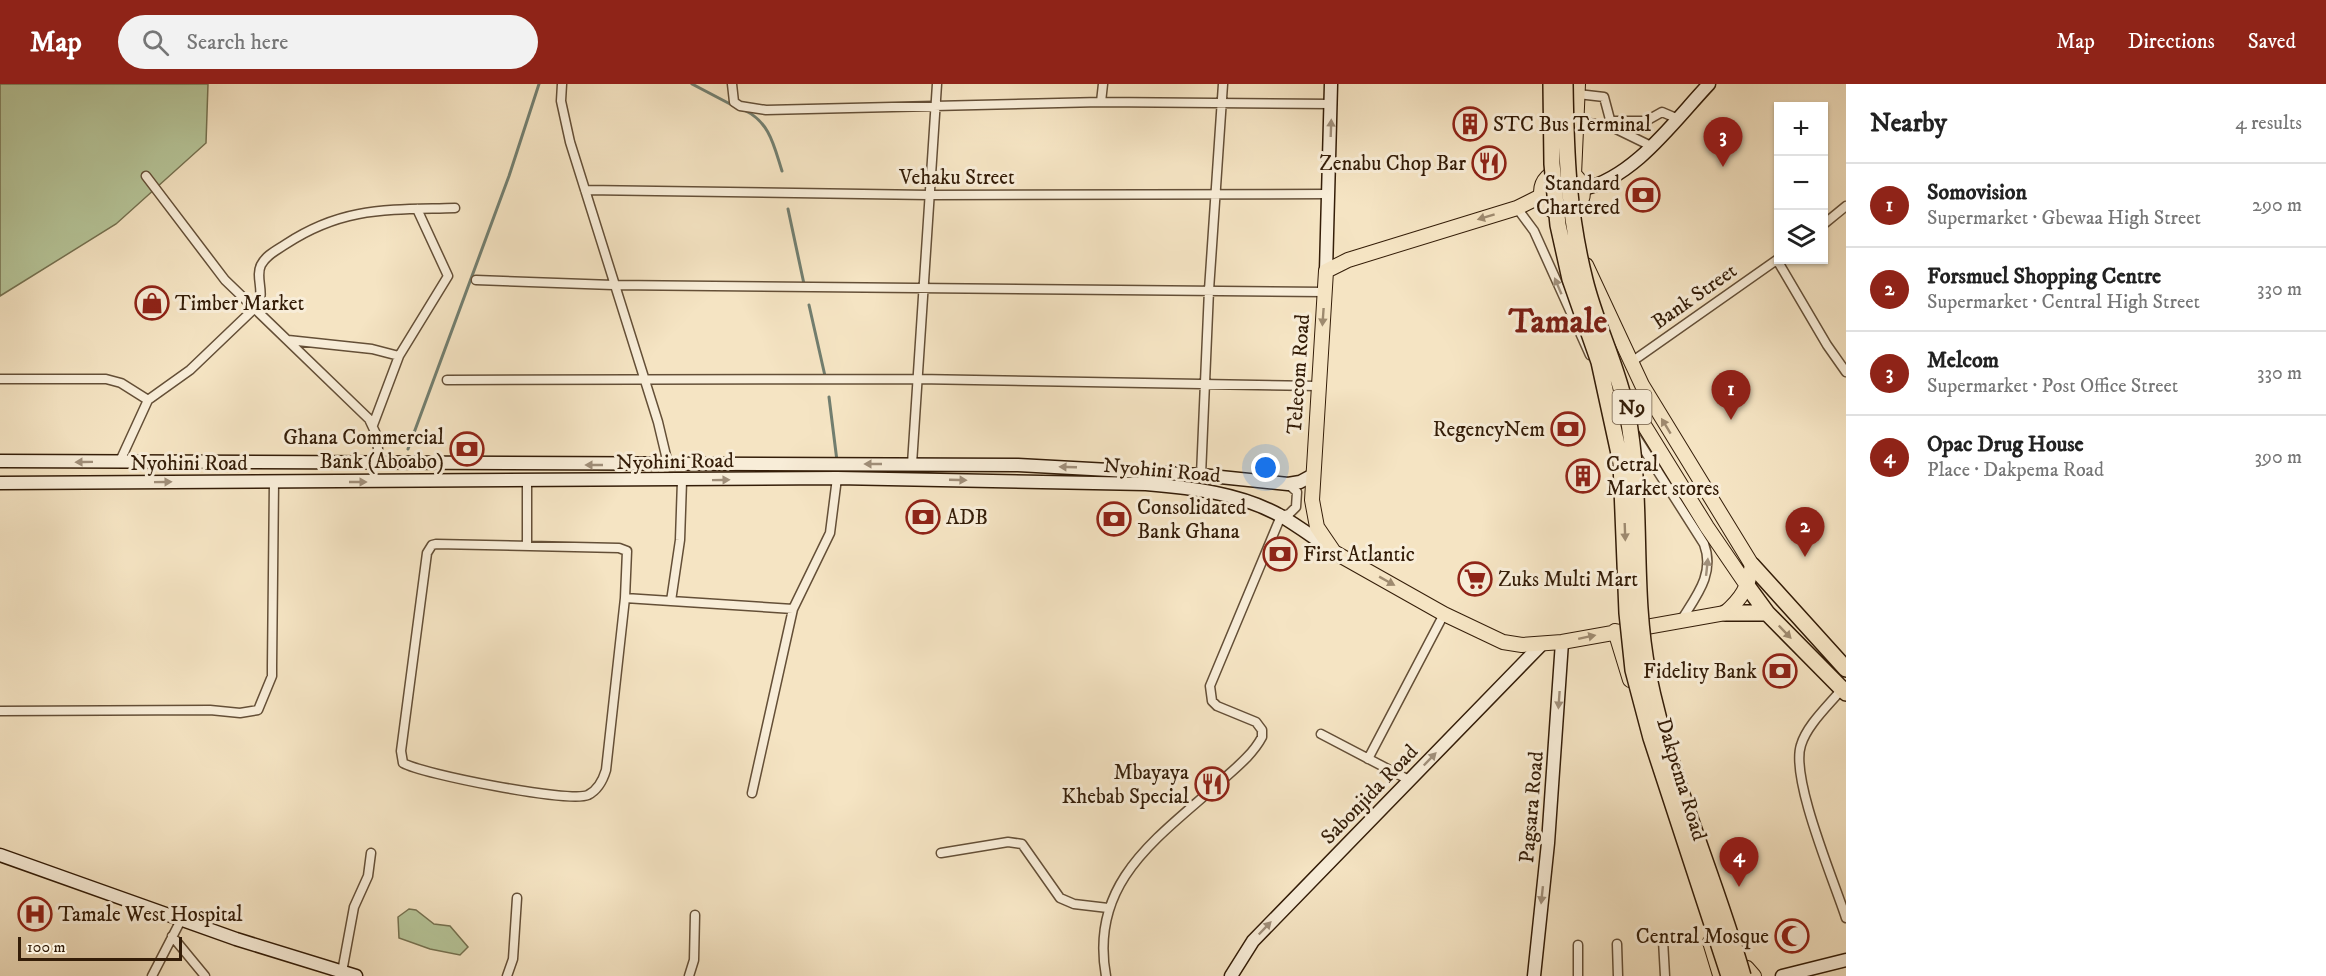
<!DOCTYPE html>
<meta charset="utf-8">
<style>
body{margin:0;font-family:"IM FELL DW Pica",serif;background:#f2f2f2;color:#222}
.controls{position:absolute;right:18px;top:18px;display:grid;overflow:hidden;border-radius:0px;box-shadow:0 2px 4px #0004}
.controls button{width:54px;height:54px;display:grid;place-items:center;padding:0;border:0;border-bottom:2px solid #e0e0e0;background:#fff;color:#222;font:30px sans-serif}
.scale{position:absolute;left:18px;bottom:15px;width:164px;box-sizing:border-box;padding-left:6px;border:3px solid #341d08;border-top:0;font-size:16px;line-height:21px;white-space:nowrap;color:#341d08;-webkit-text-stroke:4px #f8edd8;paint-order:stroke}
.you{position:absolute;left:1266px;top:384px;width:21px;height:21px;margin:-15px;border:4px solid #fff;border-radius:50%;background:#1a73e8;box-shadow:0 0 0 9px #1a73e833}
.badge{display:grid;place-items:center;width:39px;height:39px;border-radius:50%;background:#8f2418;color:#fff;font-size:20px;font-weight:700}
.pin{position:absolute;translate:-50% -50px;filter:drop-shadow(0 2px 3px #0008)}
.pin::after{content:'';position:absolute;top:32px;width:21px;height:18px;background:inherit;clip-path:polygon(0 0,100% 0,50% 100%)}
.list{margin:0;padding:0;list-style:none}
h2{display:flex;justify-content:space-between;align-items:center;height:78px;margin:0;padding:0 24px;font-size:26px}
h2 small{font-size:20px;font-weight:400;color:#767676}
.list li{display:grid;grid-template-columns:39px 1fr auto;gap:18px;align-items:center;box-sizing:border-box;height:84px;padding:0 24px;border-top:2px solid #e0e0e0}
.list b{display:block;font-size:22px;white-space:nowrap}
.list p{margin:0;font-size:20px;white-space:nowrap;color:#767676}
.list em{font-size:20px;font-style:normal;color:#767676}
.icon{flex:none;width:33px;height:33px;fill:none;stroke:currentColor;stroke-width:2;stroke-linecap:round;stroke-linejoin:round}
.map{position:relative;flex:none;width:1846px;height:892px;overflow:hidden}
header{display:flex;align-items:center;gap:36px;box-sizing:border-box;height:84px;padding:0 30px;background:#8f2418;color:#fff}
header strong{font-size:28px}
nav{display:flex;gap:33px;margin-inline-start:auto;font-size:21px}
.search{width:420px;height:54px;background:#f2f2f2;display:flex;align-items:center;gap:15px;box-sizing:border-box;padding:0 21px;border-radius:33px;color:#767676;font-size:22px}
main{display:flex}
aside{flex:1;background:#fff}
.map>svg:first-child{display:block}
.green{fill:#b6c599;stroke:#757150;stroke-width:1.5}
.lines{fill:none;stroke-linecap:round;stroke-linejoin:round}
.stream{stroke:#727e6f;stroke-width:3}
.street-casing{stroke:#644f37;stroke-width:11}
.secondary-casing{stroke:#341d08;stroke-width:15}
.primary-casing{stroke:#341d08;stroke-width:16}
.highway-casing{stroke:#341d08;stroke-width:18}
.street{stroke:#f8edd8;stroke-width:8}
.secondary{stroke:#f8edd8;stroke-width:12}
.primary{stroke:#f5e4c3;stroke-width:14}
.highway{stroke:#f5e4c3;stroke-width:15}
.highway-bridge-casing{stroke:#341d08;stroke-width:18;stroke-linecap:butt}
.highway-bridge{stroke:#f5e4c3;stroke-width:15}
.oneway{fill:#a08f7a}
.oneway2{fill:#9e8a6f}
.labels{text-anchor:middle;stroke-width:6;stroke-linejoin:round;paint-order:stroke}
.shield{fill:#f8edd8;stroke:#6f5b46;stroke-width:1.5}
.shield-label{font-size:20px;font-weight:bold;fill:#341d08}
.poi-label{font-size:21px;fill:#341d08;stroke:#f8edd8;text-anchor:start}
.street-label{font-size:21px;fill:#341d08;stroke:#f8edd8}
.town-label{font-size:33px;font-weight:bold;fill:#7a1f14;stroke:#f8edd8}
</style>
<header>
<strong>Map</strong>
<div class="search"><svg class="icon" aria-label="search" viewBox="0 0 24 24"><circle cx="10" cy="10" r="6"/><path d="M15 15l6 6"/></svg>Search here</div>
<nav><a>Map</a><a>Directions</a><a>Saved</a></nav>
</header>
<main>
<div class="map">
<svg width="1846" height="892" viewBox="0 0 1846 892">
<rect width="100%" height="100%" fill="#f5e4c3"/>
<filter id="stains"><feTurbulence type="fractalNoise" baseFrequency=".00333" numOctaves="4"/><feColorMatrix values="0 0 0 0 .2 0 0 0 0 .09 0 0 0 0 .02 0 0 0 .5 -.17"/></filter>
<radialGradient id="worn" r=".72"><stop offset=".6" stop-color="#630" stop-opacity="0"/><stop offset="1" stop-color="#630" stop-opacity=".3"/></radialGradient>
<path class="green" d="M 0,0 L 208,0 L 206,59 L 116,140 L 0,212 Z
M 409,825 L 416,826 L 434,840 L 450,842 L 468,863 L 460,871 L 430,865 L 399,854 L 398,833 Z"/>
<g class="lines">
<path class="stream" d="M 692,0 L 732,21
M 744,26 C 770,38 774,62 782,87
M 788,125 L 804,200
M 809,221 L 825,292
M 829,313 L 837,377
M 408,365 L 509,92 L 539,0"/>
<defs>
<path id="street" d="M 562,0 L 561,17 L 570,58 L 658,338 L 668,380
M 732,0 L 734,18 L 740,22 L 766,26 L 1101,18 L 1332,20
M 1578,10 L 1604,13 L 1612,43 L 1651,62
M 1101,18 L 1103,0
M 1577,37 L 1612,43
M 1610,37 L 1646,37 L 1662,28 L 1676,34
M 146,92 L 225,196 L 369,335 L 376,350 L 380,380
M 585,106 L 929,111 L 1329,110
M 1517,124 L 1534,147 L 1590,271
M 1824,140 L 1846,122
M 1777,176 L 1827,261 L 1846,288
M 476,196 L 613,201 L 1325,208
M 288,256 L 372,265 L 399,272
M 1630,279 L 1778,175
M 0,295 L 106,295 L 121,299 L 148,316
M 447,296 L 917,295 L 1318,302
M 373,341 L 399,272 L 448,192 L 417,125
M 1634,350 L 1704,460 C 1715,489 1697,511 1682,535
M 120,377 L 148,316 L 190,286 L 258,221 C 265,208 255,193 261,181 C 266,171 277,166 286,160 C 344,122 389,126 455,124
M 912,380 L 937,0
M 1201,391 L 1209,206 L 1223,0
M 682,397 L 680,456 L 671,517 L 793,525 L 830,449 L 837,394
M 527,398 L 527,462
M 436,460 L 619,464 L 627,467 L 625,514 L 606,686 C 603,696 598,706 588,711 C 569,719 422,690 403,679 L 401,667 L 427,469 L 432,461 Z
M 625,514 L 671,517
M 1842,605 C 1828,622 1807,641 1801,661 C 1790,694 1834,797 1846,834
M 0,627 L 210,626 L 240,629 L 258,626 L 272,592 L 272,582 L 274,398
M 1321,650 L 1409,696
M 1368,675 L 1444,530
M 752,709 L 793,525
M 941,769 L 1008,758 L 1022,760 L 1060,814 L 1074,820 L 1108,824
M 172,852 L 205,892
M 1663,856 L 1665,892
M 1617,860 L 1618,892
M 1578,861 L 1578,892
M 342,888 L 354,823 L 368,792 L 371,769
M 152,892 L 181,836
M 507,892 L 513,875 L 517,814
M 689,892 L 694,876 L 695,831
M 1106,892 C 1089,799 1156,755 1218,700 C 1233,686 1252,672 1262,653 L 1262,646 L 1256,638 L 1217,622 L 1212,617 L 1210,602 L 1281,432 L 1289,430 L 1296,423 L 1297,408 L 1288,400"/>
<path id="secondary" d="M 1583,105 C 1635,93 1674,37 1709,0
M 1326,187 L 1331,0
M 0,377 L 1018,381 L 1201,391 L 1288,400 L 1300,398 L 1313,391
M 0,399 L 837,394 L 1146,400 C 1192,404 1240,409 1281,432 C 1298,442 1314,454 1331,465
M 0,771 L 236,855 L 356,892
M 1231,892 L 1253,857 L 1541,561
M 1534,892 L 1548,759 L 1562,558
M 1782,892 L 1846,876"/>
<path id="primary" d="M1541 108a21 21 0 1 1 42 0a21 21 0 1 1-42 0Z
M 1574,91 L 1578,0
M 1541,112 L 1517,124 L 1348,176 L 1326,187 L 1312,416 L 1317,443 L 1334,468 L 1444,530 L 1503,558 L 1522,561 L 1562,558 L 1725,529 C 1742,514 1748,504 1752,481 L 1642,301 L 1586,181
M 1626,312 L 1707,443 L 1748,503
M 1615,547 L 1630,596
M 1710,858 L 1720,891
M 1733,882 L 1747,884 L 1754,892"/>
<path id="highway" d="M 1752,481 L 1846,585
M 1748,503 L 1767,529 L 1846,609
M 1725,529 L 1767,529"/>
</defs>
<use href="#street" class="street-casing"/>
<use href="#secondary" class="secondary-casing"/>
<use href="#primary" class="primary-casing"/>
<use href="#highway" class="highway-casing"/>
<use href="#street" class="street"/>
<use href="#secondary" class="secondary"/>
<use href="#primary" class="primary"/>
<use href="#highway" class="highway"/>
<defs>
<path id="highway-bridge" d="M 1551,0 L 1552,80 L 1558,141 L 1570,195 L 1599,278 L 1621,379 L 1627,529 L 1633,586 L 1651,654 L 1729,892
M 1565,0 C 1566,69 1568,129 1585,196 C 1596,241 1618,283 1627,328 C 1644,414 1631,503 1648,589 C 1669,693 1714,790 1743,892"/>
</defs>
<use href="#highway-bridge" class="highway-bridge-casing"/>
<use href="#highway-bridge" class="highway-bridge"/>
</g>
<defs><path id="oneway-solid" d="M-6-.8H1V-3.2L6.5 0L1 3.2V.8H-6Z" transform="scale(1.5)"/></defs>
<g class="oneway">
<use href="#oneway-solid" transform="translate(1331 44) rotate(-88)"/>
<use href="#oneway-solid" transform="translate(1558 202) rotate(-113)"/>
<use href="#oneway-solid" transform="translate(84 378) rotate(179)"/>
<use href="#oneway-solid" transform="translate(873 380) rotate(180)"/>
<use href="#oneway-solid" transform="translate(594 381) rotate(180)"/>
<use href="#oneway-solid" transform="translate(1068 383) rotate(-178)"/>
<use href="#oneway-solid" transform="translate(721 396) rotate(-1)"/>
<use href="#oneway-solid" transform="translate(958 396) rotate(2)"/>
<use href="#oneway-solid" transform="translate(163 398) rotate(-1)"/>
<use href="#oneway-solid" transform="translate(358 398)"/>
<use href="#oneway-solid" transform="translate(1707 483) rotate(-84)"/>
<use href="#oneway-solid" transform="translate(1559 616) rotate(94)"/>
<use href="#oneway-solid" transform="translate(1430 675) rotate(-46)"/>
<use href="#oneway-solid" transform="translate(1542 811) rotate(96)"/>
<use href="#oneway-solid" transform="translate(1265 844) rotate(-46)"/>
</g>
<g class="oneway2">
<use href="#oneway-solid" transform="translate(1486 133) rotate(163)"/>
<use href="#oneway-solid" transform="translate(1323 233) rotate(94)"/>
<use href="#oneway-solid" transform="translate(1666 342) rotate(-121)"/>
<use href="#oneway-solid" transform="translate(1625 448) rotate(88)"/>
<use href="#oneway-solid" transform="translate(1387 497) rotate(29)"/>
<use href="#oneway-solid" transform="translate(1785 548) rotate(46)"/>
<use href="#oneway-solid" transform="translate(1587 553) rotate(-12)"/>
</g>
<defs>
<symbol id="building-ring" viewBox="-11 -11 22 22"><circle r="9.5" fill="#f8edd8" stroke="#8f2418" stroke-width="1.5"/><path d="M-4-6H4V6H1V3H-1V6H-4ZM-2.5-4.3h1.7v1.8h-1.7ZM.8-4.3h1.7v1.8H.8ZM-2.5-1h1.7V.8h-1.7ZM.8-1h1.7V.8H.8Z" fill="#8f2418"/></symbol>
<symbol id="restaurant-ring" viewBox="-11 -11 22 22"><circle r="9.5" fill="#f8edd8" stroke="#8f2418" stroke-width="1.5"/><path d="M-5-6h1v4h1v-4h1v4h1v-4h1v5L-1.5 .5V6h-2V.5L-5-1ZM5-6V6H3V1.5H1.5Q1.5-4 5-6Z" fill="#8f2418"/></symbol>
<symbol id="bank-ring" viewBox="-11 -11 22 22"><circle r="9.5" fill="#f8edd8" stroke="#8f2418" stroke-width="1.5"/><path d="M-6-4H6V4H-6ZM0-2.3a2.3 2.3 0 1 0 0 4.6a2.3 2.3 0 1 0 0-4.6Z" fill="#8f2418"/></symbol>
<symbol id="shop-ring" viewBox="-11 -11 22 22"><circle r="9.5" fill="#f8edd8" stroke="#8f2418" stroke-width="1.5"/><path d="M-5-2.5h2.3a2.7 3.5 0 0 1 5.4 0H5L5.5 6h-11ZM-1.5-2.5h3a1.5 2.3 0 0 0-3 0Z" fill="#8f2418"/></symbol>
<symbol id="supermarket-ring" viewBox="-11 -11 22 22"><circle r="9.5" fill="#f8edd8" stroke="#8f2418" stroke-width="1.5"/><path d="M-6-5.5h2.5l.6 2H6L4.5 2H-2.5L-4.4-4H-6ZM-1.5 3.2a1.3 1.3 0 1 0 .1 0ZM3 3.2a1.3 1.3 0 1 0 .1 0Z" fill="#8f2418"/></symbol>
<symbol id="hospital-ring" viewBox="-11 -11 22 22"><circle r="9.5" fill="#f8edd8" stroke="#8f2418" stroke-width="1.5"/><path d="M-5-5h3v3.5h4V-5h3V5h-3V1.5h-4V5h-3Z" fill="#8f2418"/></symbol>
<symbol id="mosque-ring" viewBox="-11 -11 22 22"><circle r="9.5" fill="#f8edd8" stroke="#8f2418" stroke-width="1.5"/><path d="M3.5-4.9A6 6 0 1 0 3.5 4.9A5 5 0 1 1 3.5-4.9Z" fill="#8f2418"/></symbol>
</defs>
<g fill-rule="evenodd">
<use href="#building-ring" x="1451" y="21" width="38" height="38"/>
<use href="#restaurant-ring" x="1470" y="60" width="38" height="38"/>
<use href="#bank-ring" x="1624" y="92" width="38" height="38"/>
<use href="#shop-ring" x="133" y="200" width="38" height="38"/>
<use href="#bank-ring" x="1549" y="326" width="38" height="38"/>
<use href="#bank-ring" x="448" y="346" width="38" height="38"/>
<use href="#building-ring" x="1564" y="373" width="38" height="38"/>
<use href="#bank-ring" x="904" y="414" width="38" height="38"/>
<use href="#bank-ring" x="1095" y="416" width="38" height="38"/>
<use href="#bank-ring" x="1261" y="451" width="38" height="38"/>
<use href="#supermarket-ring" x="1456" y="476" width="38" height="38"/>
<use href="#bank-ring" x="1761" y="568" width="38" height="38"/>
<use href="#restaurant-ring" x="1193" y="681" width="38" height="38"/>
<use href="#hospital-ring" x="16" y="811" width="38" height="38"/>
<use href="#mosque-ring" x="1773" y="833" width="38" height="38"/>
</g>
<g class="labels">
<rect class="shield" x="1612.5" y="306" width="39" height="34" rx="4.5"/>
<g class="shield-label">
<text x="1632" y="330">N9</text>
</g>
<g class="poi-label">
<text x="1493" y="47">STC Bus Terminal</text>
<text x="1466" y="86" text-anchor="end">Zenabu Chop Bar</text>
<text x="1620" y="106" text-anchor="end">Standard<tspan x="1620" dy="24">Chartered</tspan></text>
<text x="175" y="226">Timber Market</text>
<text x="1545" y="352" text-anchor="end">RegencyNem</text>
<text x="444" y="360" text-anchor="end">Ghana Commercial<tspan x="444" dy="24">Bank (Aboabo)</tspan></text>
<text x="1606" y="387">Cetral<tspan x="1606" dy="24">Market stores</tspan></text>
<text x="1137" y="430">Consolidated<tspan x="1137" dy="24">Bank Ghana</tspan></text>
<text x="946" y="440">ADB</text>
<text x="1303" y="477">First Atlantic</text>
<text x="1498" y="502">Zuks Multi Mart</text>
<text x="1757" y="594" text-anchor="end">Fidelity Bank</text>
<text x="1189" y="695" text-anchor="end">Mbayaya<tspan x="1189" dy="24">Khebab Special</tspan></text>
<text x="58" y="837">Tamale West Hospital</text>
<text x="1769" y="859" text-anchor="end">Central Mosque</text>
</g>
<g class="street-label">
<text x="957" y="100">Vehaku Street</text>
<text transform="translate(1694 212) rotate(-35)" y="7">Bank Street</text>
<text transform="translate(1298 290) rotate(-86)" y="7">Telecom Road</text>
<text transform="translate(675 377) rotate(-1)" y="7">Nyohini Road</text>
<text x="189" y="386">Nyohini Road</text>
<text transform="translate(1162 386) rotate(5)" y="7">Nyohini Road</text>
<text transform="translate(1682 695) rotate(73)" y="7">Dakpema Road</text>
<text transform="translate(1369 710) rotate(-46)" y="7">Sabonjida Road</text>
<text transform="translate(1531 723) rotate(-85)" y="7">Pagsara Road</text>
</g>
<g class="town-label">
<text x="1558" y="248">Tamale</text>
</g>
</g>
<rect width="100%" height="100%" filter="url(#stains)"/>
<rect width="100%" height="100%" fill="url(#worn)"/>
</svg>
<div class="controls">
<button>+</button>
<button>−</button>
<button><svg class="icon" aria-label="layers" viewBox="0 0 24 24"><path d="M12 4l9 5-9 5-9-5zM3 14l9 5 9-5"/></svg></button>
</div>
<div class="scale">100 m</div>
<div class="you"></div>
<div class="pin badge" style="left:1731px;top:336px">1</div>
<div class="pin badge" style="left:1805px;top:473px">2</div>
<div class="pin badge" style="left:1723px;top:83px">3</div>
<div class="pin badge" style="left:1739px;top:803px">4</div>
</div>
<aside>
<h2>Nearby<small>4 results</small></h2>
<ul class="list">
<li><span class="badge">1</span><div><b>Somovision</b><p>Supermarket · Gbewaa High Street</p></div><em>290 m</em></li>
<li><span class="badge">2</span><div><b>Forsmuel Shopping Centre</b><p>Supermarket · Central High Street</p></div><em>330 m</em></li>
<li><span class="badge">3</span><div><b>Melcom</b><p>Supermarket · Post Office Street</p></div><em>330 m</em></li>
<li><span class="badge">4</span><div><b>Opac Drug House</b><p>Place · Dakpema Road</p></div><em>390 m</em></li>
</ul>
</aside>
</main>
